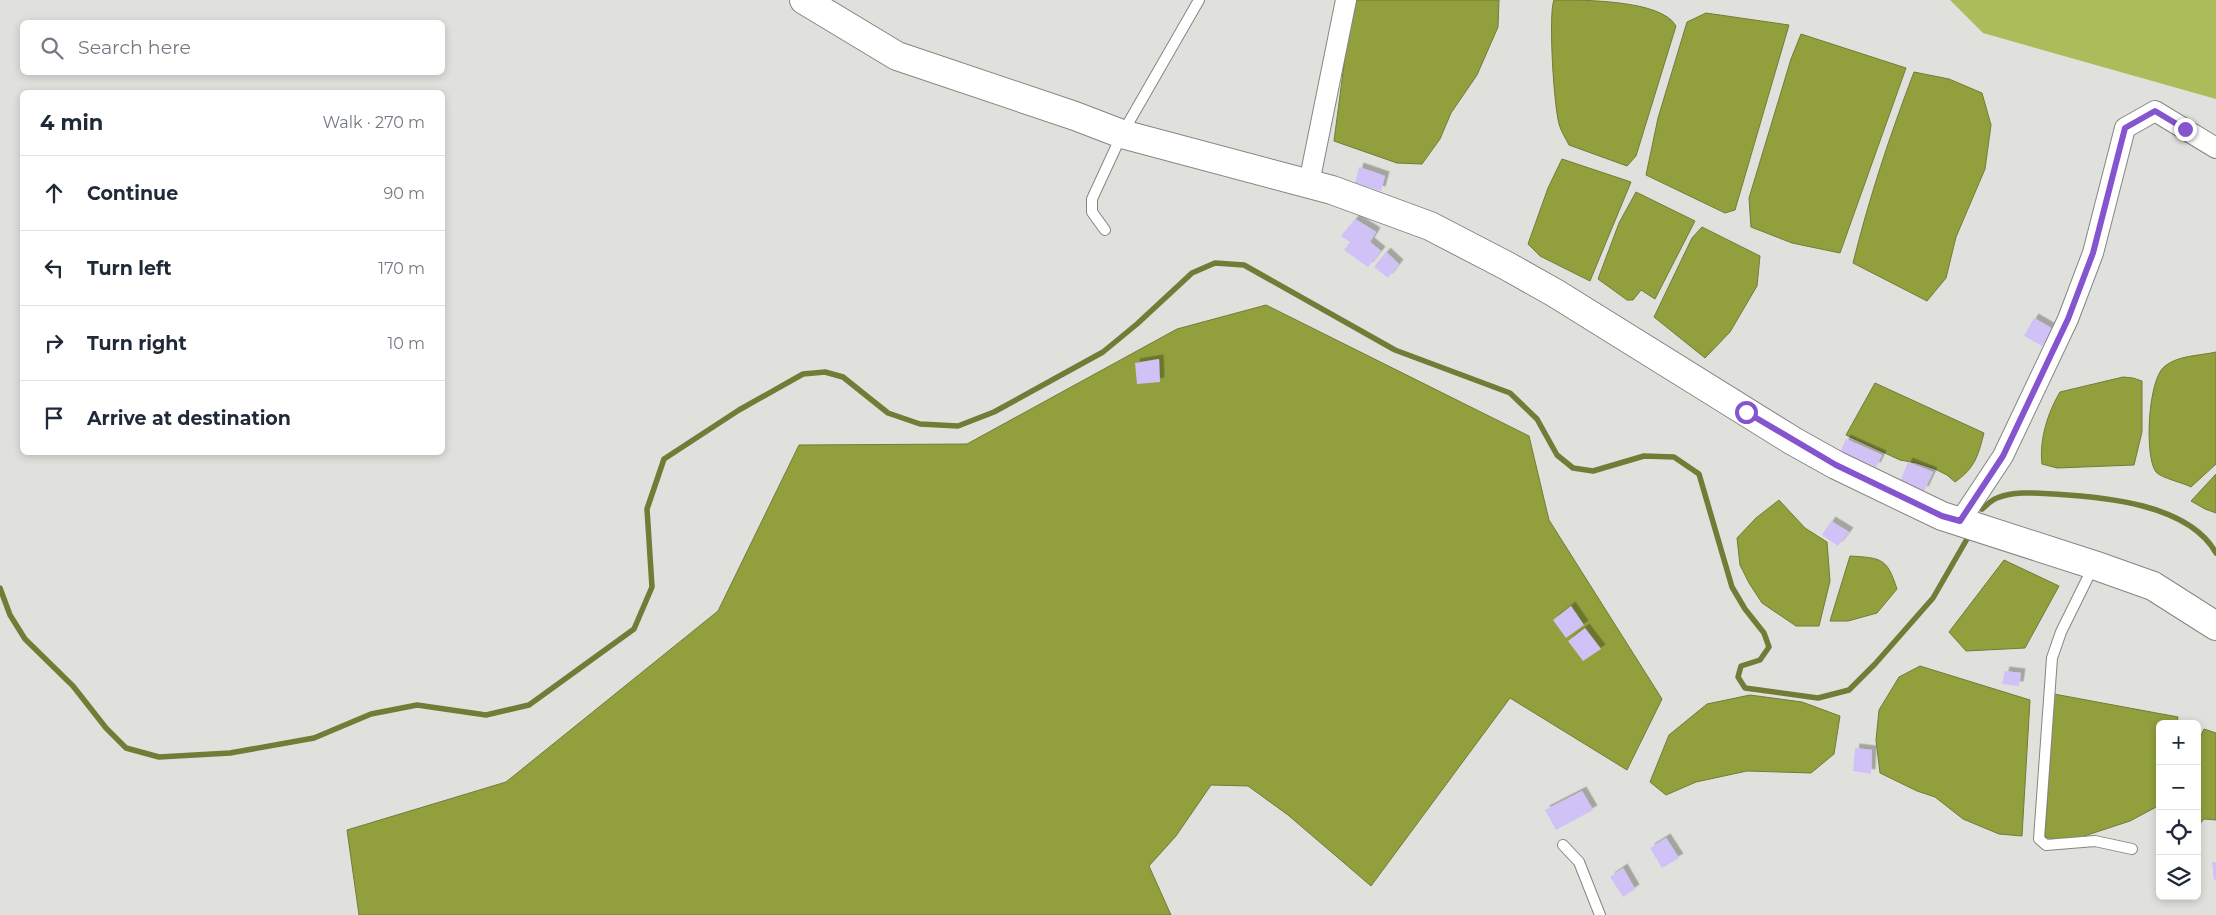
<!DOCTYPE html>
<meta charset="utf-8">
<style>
body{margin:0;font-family:Montserrat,sans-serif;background:#f6f6f7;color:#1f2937}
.controls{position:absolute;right:15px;bottom:15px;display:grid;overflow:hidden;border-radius:8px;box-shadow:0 2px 8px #0003}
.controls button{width:45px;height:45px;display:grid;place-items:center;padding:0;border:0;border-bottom:1px solid #e0e1e3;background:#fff;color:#1f2937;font:25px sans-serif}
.stop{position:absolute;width:15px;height:15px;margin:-11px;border:4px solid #8455ce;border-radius:50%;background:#fff}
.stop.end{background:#8455ce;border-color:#fff;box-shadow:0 1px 5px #0008}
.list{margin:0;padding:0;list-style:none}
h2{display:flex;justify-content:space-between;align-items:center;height:65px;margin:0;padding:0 20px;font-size:21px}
h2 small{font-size:16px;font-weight:400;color:#747a83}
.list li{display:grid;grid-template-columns:32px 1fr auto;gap:15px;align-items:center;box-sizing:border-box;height:75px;padding:0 20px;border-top:1px solid #e0e1e3}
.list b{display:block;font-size:19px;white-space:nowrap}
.list em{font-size:16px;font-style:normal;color:#747a83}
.icon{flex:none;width:28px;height:28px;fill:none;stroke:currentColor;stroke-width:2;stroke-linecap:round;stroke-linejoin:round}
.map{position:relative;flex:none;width:2216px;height:915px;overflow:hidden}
.search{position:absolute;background:#fff;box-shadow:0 2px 8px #0003;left:20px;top:20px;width:425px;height:55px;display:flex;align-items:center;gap:12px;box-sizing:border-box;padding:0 18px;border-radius:8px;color:#747a83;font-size:19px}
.panel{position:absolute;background:#fff;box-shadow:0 2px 8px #0003;left:20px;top:90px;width:425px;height:365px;border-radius:8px}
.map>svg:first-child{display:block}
.forest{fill:#acbc5b}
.water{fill:#919f3d;stroke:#727c37}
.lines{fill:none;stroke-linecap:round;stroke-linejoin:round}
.stream{stroke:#727c37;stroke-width:5.5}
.building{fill:#d0c1f6;filter:url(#shadow)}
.lane-casing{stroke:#858682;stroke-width:12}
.street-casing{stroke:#858682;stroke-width:22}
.secondary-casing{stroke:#858682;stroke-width:30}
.lane{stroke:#fff;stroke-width:10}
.street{stroke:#fff;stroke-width:20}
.secondary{stroke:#fff;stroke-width:28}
.route{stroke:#8455ce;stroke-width:6}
</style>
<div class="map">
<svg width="2216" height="915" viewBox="0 0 2216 915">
<defs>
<filter id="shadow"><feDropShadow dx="4.5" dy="-4.5" stdDeviation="0" flood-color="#0004"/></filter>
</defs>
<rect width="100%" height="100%" fill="#e0e1dc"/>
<path class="forest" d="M 1950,0 L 2216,0 L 2216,99 L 1983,33 Z"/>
<path class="water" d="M 1355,0 L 1499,0 L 1498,27 L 1477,75 L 1451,113 L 1440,139 L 1422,164 L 1397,163 L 1334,141 L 1352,4 Z
M 1554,0 C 1585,0 1662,0 1676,26 L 1636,156 L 1627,166 L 1569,145 C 1566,139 1562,133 1560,127 C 1554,113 1548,13 1554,0 Z
M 1706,13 L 1789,25 L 1735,210 L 1725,213 L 1646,175 L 1658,118 L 1687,22 Z
M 1801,34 L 1906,68 L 1840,253 L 1792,243 L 1751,227 L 1749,198 L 1791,59 Z
M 1914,72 L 1949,79 L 1982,93 L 1991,125 L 1985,169 L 1956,237 L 1946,278 L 1927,301 L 1853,263 C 1869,198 1890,135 1914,72 Z
M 1562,159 L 1631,182 L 1590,281 L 1540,256 L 1528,244 L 1548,188 Z
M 1636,192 L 1695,221 L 1655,299 L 1641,290 L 1633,300 L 1627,300 L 1598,279 L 1619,223 Z
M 1702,227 L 1760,256 L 1757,286 L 1730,332 L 1705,358 L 1654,317 L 1692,238 Z
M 1266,305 L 1529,436 L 1549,520 L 1662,699 L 1627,770 L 1510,698 L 1371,886 L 1288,815 L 1248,786 L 1211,785 L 1176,836 L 1149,866 L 1171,915 L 359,915 L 347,830 L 506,782 L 718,611 L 799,445 L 967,444 L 1177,329 Z
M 2216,352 L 2216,464 L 2191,487 C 2184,483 2161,478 2156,472 C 2144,456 2148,378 2165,366 C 2179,355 2199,356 2216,352 Z
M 2123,377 L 2133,378 L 2142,381 L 2142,432 L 2134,465 L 2057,468 L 2042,464 C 2039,440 2048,412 2060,392 Z
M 1875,383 L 1984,433 C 1978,456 1975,468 1955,482 L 1947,475 L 1935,469 L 1917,463 L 1900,460 L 1846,435 Z
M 2216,474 L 2216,513 L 2205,509 L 2191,501 Z
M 1779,500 L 1805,528 L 1827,542 L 1830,581 L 1819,626 L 1796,626 L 1762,603 L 1749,583 L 1740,565 L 1737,538 L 1756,518 Z
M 1850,556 C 1882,558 1887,558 1897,589 L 1877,613 L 1848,621 L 1830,621 Z
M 2004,560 L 2059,586 L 2025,648 L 1966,651 L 1949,632 Z
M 1920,666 L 2030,700 L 2022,836 L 1999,834 L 1963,819 L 1935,797 L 1917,791 L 1880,773 L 1876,740 L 1879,710 L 1899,677 Z
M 2054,694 L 2178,717 L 2177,724 L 2160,724 L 2160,805 L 2130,821 L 2066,842 L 2045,837 Z
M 1750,695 L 1802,702 L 1840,716 L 1834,754 L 1811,773 L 1747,771 L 1696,782 L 1666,795 L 1650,782 L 1669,735 L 1707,704 Z
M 2204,729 L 2216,733 L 2216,820 L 2204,819 L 2197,827 L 2197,744 Z"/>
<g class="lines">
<path class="stream" d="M 1982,509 C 1986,506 1991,500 1997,498 C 2015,491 2035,493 2054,494 C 2104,497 2189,504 2216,553
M 0,588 L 10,615 L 25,639 L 73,686 L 106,728 L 126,748 L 159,757 L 230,753 L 314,738 L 371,714 L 417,705 L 486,715 L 529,705 L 634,629 L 652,587 L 647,509 L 664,459 L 739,410 L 803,374 L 825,372 L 843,377 L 888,413 L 920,424 L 958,426 L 994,412 L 1103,352 L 1137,324 L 1192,273 L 1215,263 L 1244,265 L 1395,350 L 1510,393 L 1537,419 L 1557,455 L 1573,468 L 1593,471 L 1644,456 L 1674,457 L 1699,474 L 1732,587 L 1745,609 L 1764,633 L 1769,647 L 1760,660 L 1741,666 L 1738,677 L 1745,688 L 1818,698 L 1849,690 L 1875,664 L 1933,598 L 1967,539"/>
</g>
<path class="building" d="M 1359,167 L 1385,176 L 1381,191 L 1355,183 Z
M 1355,219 L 1376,232 L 1370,242 L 1381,251 L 1368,267 L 1344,250 L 1350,242 L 1341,236 Z
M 1386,252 L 1399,264 L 1388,278 L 1374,267 Z
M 2034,318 L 2053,329 L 2042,346 L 2024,336 Z
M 1159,359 L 1160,382 L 1137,384 L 1135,363 Z
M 1846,439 L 1882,455 L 1876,467 L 1840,452 Z
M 1908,462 L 1933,472 L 1924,491 L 1900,482 Z
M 1831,521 L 1849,532 L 1838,546 L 1822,535 Z
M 1571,606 L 1584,625 L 1566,638 L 1553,620 Z
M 1585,628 L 1601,649 L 1583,661 L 1568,641 Z
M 2005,671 L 2021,673 L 2019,686 L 2002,684 Z
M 1855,748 L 1872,750 L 1871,774 L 1853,771 Z
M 1582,791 L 1593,810 L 1556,830 L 1545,810 Z
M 1666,838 L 1679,858 L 1662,868 L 1650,848 Z
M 2212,862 L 2216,862 L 2216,880 L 2214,880 Z
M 1623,868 L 1635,889 L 1623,897 L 1610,877 Z"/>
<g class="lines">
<defs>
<path id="lane" d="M 1105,230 L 1092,212 L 1092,199 L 1122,134 L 1199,0
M 2094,565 L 2061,632 L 2052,658 L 2039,839 L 2046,845 L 2095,841 L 2132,849
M 1563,845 L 1579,862 L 1600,915"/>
<path id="street" d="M 1309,183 L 1346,0
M 1960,521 L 2003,456 L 2068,319 L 2093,253 L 2125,128 L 2155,111 L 2216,148"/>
<path id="secondary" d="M 804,0 L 897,56 L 1075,116 L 1122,134 L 1332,190 L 1430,226 L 1507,266 L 1555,293 L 1793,441 L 1836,465 L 1942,516 L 2094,565 L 2153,586 L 2216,626"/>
</defs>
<use href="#lane" class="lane-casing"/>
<use href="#street" class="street-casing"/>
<use href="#secondary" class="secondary-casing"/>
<use href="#lane" class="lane"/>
<use href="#street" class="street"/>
<use href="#secondary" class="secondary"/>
</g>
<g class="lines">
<path class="route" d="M 1746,412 L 1836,465 L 1942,516 L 1960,521 L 2003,456 L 2068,319 L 2093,253 L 2125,128 L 2155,111 L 2185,129"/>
</g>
</svg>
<div class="controls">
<button>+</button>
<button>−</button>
<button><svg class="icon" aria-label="locate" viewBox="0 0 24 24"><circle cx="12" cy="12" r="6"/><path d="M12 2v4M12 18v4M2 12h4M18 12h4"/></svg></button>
<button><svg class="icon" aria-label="layers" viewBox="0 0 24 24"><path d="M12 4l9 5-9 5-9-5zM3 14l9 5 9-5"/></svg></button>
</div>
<div class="stop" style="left:1746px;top:412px"></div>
<div class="stop end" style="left:2185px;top:129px"></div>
<div class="search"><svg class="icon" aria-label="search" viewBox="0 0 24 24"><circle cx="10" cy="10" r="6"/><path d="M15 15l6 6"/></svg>Search here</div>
<section class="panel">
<h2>4 min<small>Walk · 270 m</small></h2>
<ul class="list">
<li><svg class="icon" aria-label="ahead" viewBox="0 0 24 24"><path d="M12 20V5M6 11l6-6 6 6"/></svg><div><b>Continue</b></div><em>90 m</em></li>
<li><svg class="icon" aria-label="left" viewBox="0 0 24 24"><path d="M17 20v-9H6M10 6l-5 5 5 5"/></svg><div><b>Turn left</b></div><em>170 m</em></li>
<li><svg class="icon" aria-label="right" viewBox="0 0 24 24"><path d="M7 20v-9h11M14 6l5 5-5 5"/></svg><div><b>Turn right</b></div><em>10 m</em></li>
<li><svg class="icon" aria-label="arrive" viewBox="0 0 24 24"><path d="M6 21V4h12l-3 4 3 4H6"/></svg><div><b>Arrive at destination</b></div></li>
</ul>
</section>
</div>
